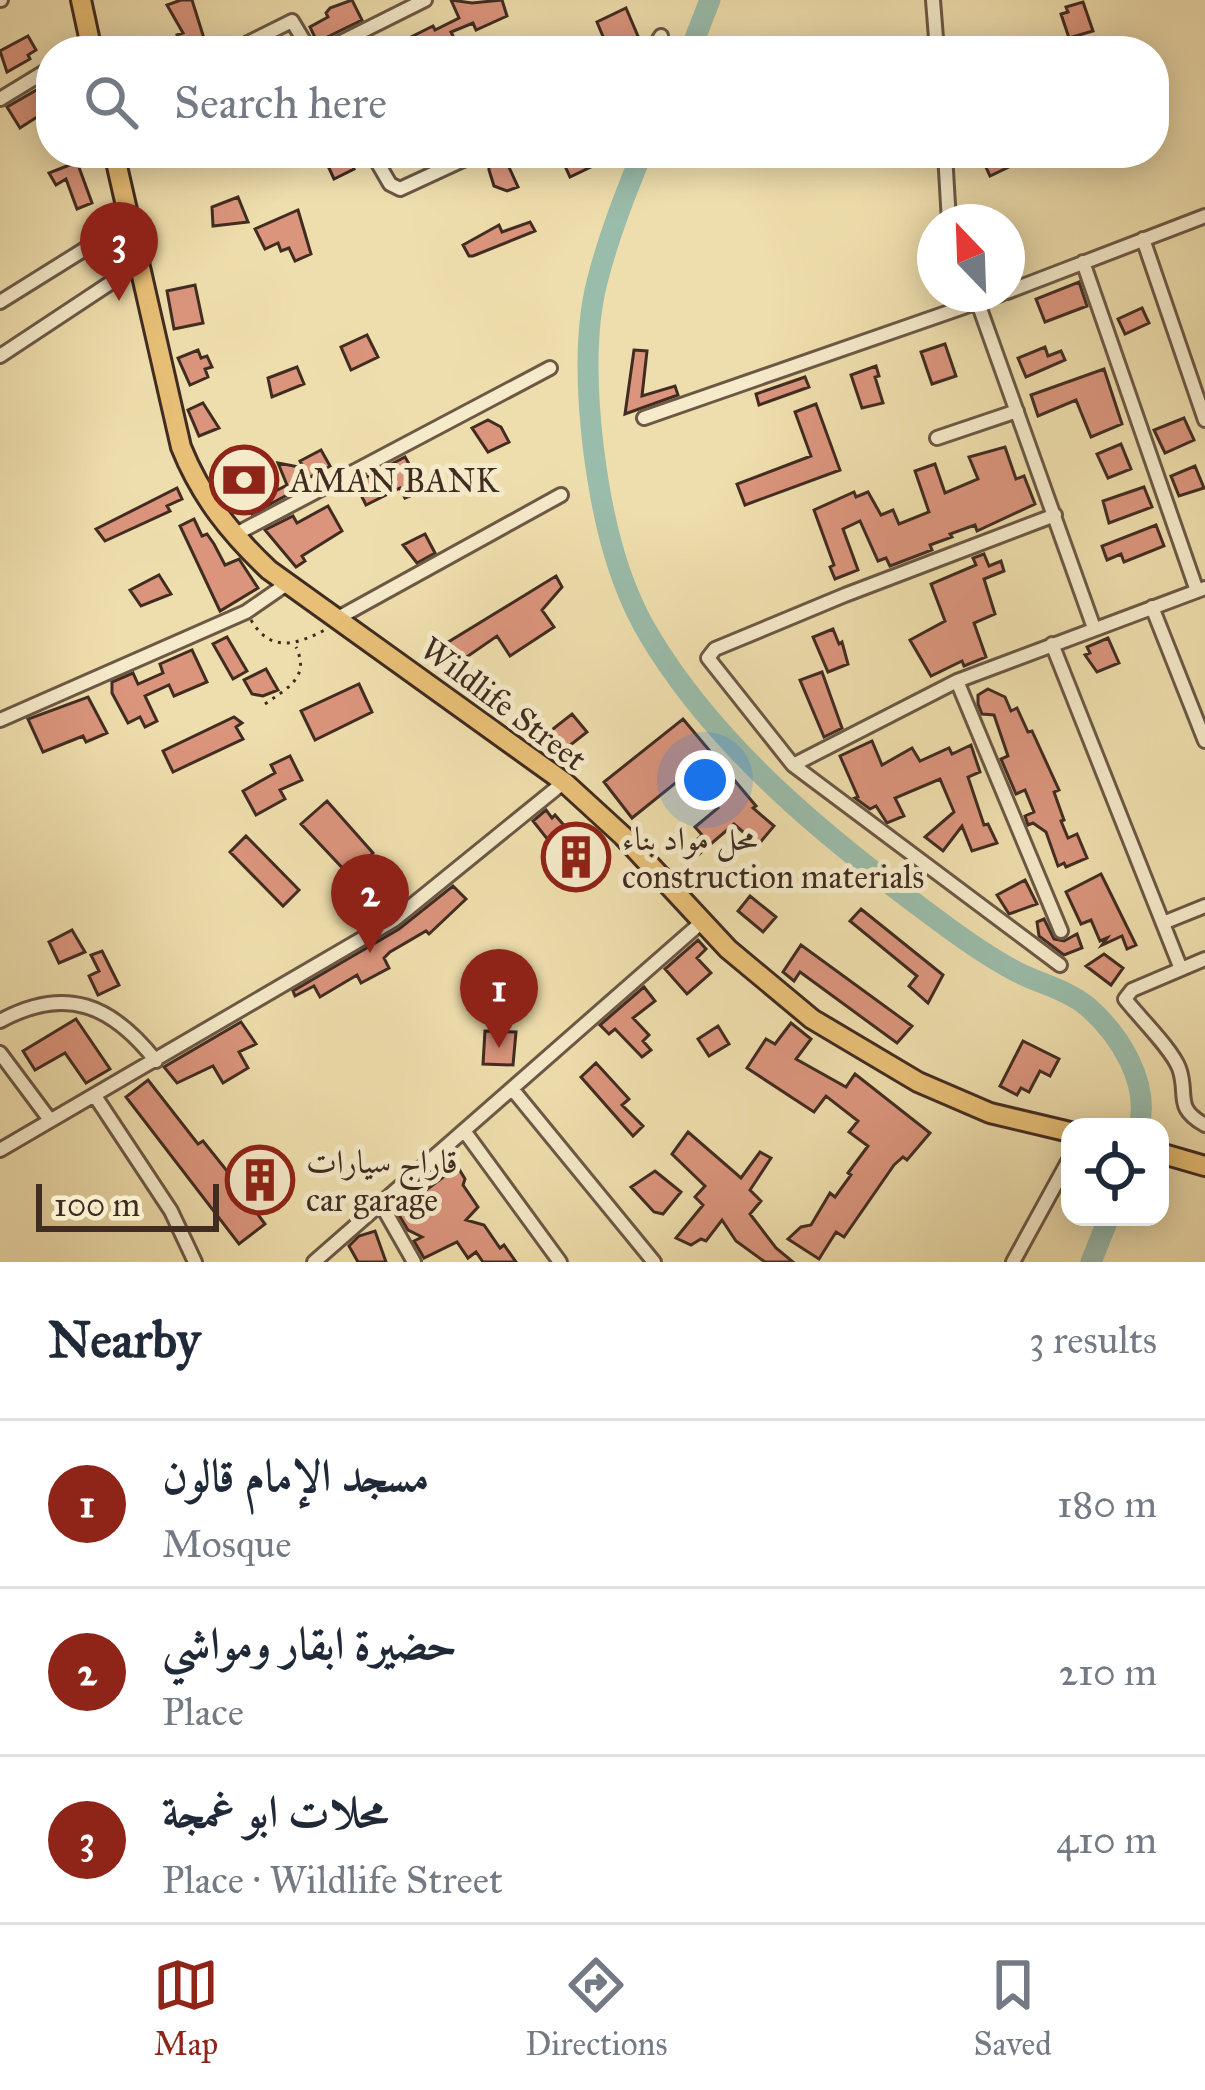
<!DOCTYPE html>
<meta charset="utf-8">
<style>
body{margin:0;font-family:"IM FELL Great Primer",Amiri,serif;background:#f6f6f7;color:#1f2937}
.controls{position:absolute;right:36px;bottom:36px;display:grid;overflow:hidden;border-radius:24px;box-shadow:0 6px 30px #0003}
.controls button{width:108px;height:108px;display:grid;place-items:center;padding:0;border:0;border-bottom:3px solid #e0e1e3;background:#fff;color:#1f2937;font:60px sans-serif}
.compass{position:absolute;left:917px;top:204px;width:108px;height:108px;border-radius:50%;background:#fff;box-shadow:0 6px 30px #0003;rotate:337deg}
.scale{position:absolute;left:36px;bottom:30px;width:183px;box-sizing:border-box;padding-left:12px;border:6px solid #412c22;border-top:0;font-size:33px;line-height:42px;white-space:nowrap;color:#412c22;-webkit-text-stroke:9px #f5eaca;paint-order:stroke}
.you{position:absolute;left:705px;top:780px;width:42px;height:42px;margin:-30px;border:9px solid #fff;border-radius:50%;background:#1a73e8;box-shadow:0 0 0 18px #1a73e833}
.badge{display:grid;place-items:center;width:78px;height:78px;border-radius:50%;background:#8f2418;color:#fff;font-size:39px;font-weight:700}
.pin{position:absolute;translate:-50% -99px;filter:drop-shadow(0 3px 6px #0008)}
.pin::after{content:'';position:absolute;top:63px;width:42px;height:36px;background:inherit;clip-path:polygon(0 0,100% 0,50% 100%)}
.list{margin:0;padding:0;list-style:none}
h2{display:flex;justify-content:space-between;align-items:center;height:156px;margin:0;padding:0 48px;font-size:51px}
h2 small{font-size:39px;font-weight:400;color:#747a83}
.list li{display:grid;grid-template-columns:78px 1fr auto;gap:36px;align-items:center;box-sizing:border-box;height:168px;padding:0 48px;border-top:3px solid #e0e1e3}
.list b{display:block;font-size:45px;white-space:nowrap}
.list p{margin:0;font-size:39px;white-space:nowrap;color:#747a83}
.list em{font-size:39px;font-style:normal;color:#747a83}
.icon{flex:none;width:66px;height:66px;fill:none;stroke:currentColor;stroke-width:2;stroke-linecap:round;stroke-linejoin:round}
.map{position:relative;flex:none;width:1205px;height:1262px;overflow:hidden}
.search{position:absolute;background:#fff;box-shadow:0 6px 30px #0003;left:36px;right:36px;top:36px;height:132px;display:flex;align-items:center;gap:30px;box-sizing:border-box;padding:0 42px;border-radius:48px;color:#747a83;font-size:45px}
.sheet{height:660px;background:#fff}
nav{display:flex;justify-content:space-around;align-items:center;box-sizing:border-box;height:168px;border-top:3px solid #e0e1e3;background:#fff;font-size:33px;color:#747a83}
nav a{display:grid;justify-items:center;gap:6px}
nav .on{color:#8f2418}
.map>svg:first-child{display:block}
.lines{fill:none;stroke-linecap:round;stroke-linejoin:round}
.river{stroke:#9abcaa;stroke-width:21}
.building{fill:#db957d;stroke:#412c22;stroke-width:3}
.minor-casing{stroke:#6c5845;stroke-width:18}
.primary-casing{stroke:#412c22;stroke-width:24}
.path{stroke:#412c22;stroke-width:3;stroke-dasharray:3 6;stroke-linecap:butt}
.minor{stroke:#f5eaca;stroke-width:12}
.primary{stroke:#e8bf76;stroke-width:18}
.labels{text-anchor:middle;stroke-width:10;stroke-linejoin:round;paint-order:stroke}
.poi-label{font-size:33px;fill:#412c22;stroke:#f5eaca;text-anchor:start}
.street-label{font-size:33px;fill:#412c22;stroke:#f5eaca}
</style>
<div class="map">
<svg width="1205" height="1262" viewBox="0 0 1205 1262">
<rect width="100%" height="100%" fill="#efdead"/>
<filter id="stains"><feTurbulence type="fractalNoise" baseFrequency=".00167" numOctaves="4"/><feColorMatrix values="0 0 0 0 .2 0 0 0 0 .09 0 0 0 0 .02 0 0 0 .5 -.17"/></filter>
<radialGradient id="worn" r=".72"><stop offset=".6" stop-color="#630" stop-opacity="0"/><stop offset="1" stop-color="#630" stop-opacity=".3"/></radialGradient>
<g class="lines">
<path class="river" d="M 690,51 L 710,0
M 642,153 C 625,195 608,238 597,282 C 584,333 587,393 593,445 C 601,510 615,578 649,635 C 718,751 833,843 939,921 C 963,939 989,957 1015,971 C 1040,984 1066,989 1088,1007 C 1120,1035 1150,1083 1139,1127
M 1091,1262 L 1109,1217"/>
</g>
<path class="building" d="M 181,0 L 192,0 L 207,48 L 183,51 L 177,35 L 183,33 L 167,5 Z
M 352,0 L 362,20 L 317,42 L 310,27 L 328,17 L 326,13 L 330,8 Z
M 451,0 L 472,3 L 502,0 L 507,16 L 476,30 L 473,23 L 451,32 L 454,38 L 435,51 L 383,51 L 433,26 L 435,30 L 459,18 Z
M 1083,2 L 1093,31 L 1069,38 L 1061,14 L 1068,12 L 1066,7 Z
M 626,8 L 640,41 L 635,44 L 639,51 L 609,51 L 597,22 Z
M 28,36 L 36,50 L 28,55 L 30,59 L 7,72 L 0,51 Z
M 40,88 L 51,94 L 51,108 L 20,128 L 7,107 Z
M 322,153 L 346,153 L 354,169 L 334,179 Z
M 559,153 L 596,153 L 601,162 L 570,177 Z
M 1000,153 L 1038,153 L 990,176 L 983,161 Z
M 503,154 L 518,187 L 507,191 L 494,186 L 489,170 L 489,159 Z
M 77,162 L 92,203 L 77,209 L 66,179 L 56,185 L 49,173 Z
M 238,197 L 248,222 L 213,226 L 212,207 Z
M 298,210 L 311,254 L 295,261 L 289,248 L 281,251 L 278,243 L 265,249 L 255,229 Z
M 530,222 L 535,231 L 473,256 L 469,256 L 463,245 L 499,225 L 502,232 Z
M 1079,282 L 1087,306 L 1045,322 L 1036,299 Z
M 195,285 L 203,323 L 174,329 L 167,291 Z
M 1142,308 L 1149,323 L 1125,334 L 1118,319 Z
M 367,335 L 378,357 L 351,370 L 341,347 Z
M 945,344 L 956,376 L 932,384 L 921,352 Z
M 1045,347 L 1048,356 L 1061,351 L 1065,360 L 1026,377 L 1018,358 Z
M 198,350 L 201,358 L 207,356 L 212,367 L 205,369 L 208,377 L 190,385 L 178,358 Z
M 634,350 L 647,351 L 642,396 L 675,386 L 678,395 L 625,414 Z
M 876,366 L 879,376 L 875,377 L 883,403 L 862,408 L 851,375 Z
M 297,367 L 304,384 L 272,397 L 268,378 Z
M 1104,369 L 1122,424 L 1091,437 L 1076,400 L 1038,416 L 1031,395 Z
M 805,377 L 809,387 L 759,405 L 756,394 Z
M 203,403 L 219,428 L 199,436 L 188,410 Z
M 816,404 L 840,470 L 745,505 L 737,484 L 811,456 L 795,412 Z
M 1184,418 L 1194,440 L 1165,453 L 1154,430 Z
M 488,420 L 501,427 L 509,442 L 488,452 L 472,428 Z
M 1121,444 L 1131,469 L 1108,478 L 1097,454 Z
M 1005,447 L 1016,479 L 1024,476 L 1035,504 L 977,531 L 975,525 L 950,534 L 952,537 L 930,545 L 932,550 L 890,566 L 886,558 L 878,561 L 860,521 L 843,529 L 858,570 L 835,579 L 830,567 L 834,565 L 814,510 L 854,492 L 856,497 L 868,492 L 881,515 L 893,510 L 899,524 L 929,512 L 915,471 L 935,464 L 945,493 L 978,479 L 969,457 Z
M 321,450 L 330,466 L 323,470 L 325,474 L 317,478 L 314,475 L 302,482 L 300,488 L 252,514 L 235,479 L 250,471 L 264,497 L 287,485 L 278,463 L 304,468 L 300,461 Z
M 405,457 L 424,490 L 405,498 L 400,488 L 366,505 L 355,483 Z
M 1195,466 L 1204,488 L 1179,496 L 1171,476 Z
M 1144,487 L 1152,507 L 1109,523 L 1103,501 Z
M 177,488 L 182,499 L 167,506 L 170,511 L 105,541 L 96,529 Z
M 328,506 L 342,531 L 302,556 L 305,561 L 296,567 L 265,530 L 293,516 L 297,523 Z
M 194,519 L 202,536 L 207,534 L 214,544 L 225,565 L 239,559 L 258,588 L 220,611 L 180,526 Z
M 1156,525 L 1164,546 L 1124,562 L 1121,554 L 1107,560 L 1102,546 Z
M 425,534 L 435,553 L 417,563 L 403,545 Z
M 984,554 L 989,566 L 1001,561 L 1004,571 L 984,579 L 995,614 L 974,623 L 986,657 L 964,666 L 962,661 L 931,676 L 910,640 L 945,621 L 931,584 L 976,565 L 973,558 Z
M 159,575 L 171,594 L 141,606 L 130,590 Z
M 556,576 L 562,587 L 542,610 L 554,627 L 510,656 L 497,636 L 458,663 L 445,644 Z
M 833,629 L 839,644 L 842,642 L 848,664 L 828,672 L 813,637 Z
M 227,637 L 247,671 L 233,679 L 213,644 Z
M 1108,638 L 1119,663 L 1097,672 L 1085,655 L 1090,653 L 1087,647 Z
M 192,650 L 207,682 L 174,696 L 169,685 L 145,696 L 157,721 L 145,727 L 140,717 L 128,723 L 112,693 L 112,682 L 133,673 L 138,684 L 163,673 L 160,664 Z
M 266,669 L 278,690 L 263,696 L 252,694 L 244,680 Z
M 822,672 L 842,728 L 824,737 L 800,680 Z
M 359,684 L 372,712 L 315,740 L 301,711 Z
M 988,689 L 1005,697 L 1011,711 L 1017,708 L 1028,732 L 1032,731 L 1059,790 L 1054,792 L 1064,820 L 1061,821 L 1068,838 L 1077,834 L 1087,858 L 1066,867 L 1064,863 L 1058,866 L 1046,832 L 1033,823 L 1028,825 L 1025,816 L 1034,812 L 1025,790 L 1016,794 L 1001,759 L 1008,756 L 994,715 L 982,714 L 978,704 L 978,695 Z
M 88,697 L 107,733 L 86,742 L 83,736 L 43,752 L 28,719 Z
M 572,714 L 587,732 L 559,754 L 544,736 Z
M 234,717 L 242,723 L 236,727 L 243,739 L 173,772 L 163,751 Z
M 683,719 L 756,806 L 753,808 L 774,826 L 758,845 L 734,824 L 698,855 L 689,847 L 702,835 L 695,827 L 718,808 L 689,772 L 632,818 L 604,782 Z
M 872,741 L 882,765 L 912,748 L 920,761 L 949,748 L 952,754 L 971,745 L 980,772 L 968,777 L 984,825 L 988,824 L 997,843 L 972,851 L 962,826 L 943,851 L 925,837 L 954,812 L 940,779 L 895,798 L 904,816 L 887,823 L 876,806 L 870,809 L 855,798 L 858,797 L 840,756 Z
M 290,756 L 302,780 L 280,790 L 285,799 L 256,815 L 243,791 L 275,773 L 271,765 Z
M 327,801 L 373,853 L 357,868 L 393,907 L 385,913 L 301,824 Z
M 546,810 L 552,818 L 555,815 L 590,855 L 572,870 L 533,821 Z
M 246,836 L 299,890 L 283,906 L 230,852 Z
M 1101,874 L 1136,945 L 1127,949 L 1122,936 L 1102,945 L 1107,938 L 1100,941 L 1091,920 L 1081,924 L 1066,892 Z
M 1025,880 L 1037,904 L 1009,914 L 997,895 Z
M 453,886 L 466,899 L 429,934 L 426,931 L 390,952 L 384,958 L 389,968 L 361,983 L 357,975 L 320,997 L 314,986 L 295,996 L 293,991 L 399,929 Z
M 750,896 L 776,917 L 763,932 L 738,911 Z
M 861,909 L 943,975 L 928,1003 L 909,986 L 917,976 L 850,921 Z
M 1044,919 L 1054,939 L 1064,941 L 1077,934 L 1082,948 L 1064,955 L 1039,936 L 1037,922 Z
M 72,930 L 85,952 L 59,963 L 49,942 Z
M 698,940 L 706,949 L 697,958 L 711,973 L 687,994 L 665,969 Z
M 801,945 L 912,1026 L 897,1043 L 800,972 L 794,981 L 783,972 Z
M 102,951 L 119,985 L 98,995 L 89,976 L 99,971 L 91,955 Z
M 1104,954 L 1123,968 L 1111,985 L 1086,966 Z
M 644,987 L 655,1001 L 633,1018 L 649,1035 L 643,1041 L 651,1050 L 642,1057 L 615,1029 L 609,1034 L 600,1025 Z
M 76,1019 L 110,1069 L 86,1083 L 65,1053 L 35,1070 L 23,1051 Z
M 241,1022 L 256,1044 L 239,1052 L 248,1068 L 223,1083 L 213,1066 L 177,1083 L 164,1067 Z
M 791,1023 L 811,1039 L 796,1059 L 846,1087 L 855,1074 L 930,1133 L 907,1160 L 903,1157 L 894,1165 L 844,1237 L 836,1232 L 819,1259 L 788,1239 L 801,1227 L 811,1225 L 830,1193 L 835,1197 L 851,1175 L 848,1173 L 868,1146 L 849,1132 L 858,1121 L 826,1096 L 814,1112 L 747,1068 L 766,1039 L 775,1044 Z
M 718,1026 L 729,1044 L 709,1056 L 698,1039 Z
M 485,1031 L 516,1032 L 513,1065 L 483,1064 Z
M 1023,1041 L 1059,1059 L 1050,1076 L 1040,1071 L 1029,1092 L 1021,1088 L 1017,1095 L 1000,1086 Z
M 596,1063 L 629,1099 L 622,1105 L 643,1126 L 633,1136 L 581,1077 Z
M 148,1080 L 198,1144 L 203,1141 L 239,1186 L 262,1169 L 271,1181 L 247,1200 L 265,1224 L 239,1244 L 126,1097 Z
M 688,1132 L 741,1178 L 760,1152 L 771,1158 L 750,1190 L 761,1201 L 750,1214 L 776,1248 L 793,1262 L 765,1262 L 736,1241 L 722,1220 L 706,1241 L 701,1239 L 691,1245 L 676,1238 L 703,1205 L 695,1197 L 705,1186 L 672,1154 Z
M 454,1169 L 459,1169 L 465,1179 L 463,1185 L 478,1207 L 466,1220 L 484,1225 L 500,1248 L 504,1245 L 516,1262 L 483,1262 L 476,1252 L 468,1258 L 457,1242 L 424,1258 L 414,1241 L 422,1237 L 408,1230 L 399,1215 L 400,1201 L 419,1188 L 422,1193 Z
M 655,1171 L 681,1192 L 663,1214 L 654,1212 L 631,1187 Z
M 375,1231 L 386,1262 L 358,1262 L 349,1246 L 359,1236 Z"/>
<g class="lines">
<defs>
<path id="minor" d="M 0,0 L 1,0
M 933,0 L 937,51
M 232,51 L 292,21 L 310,51
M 323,51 L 425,0
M 652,51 L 661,36
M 0,99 L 51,68
M 372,153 L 390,184 L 400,189 L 478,153
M 945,153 L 949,222
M 1143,239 L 1205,420
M 1083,262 L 1197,591
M 1007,292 L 1205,216
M 0,302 L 130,221
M 978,303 L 1094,628
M 0,356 L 139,264
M 644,418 L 1001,294
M 937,438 L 1017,411
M 1055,515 L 845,595 L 715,649 L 708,658 L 793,765 L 1060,965
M 234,535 L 550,368
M 1152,607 L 1205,741
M 338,618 L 561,495
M 1052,644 L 1181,969
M 957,681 L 1061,931
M 0,720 L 246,612 L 288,583
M 793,765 L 957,681 L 1205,588
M 1163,923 L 1205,906
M 1205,959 L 1132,990 L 1125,999 C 1139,1017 1171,1048 1179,1068 C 1189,1096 1173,1107 1205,1125
M 0,1021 C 66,985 112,1005 156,1061
M 0,1053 L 50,1120
M 513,1090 L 654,1262
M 95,1096 L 171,1211 L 195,1262
M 465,1132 L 560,1262
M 0,1150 L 394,920 L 564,782
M 381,1204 L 414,1262
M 314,1262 L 703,921
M 1013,1262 L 1070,1158"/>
<path id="primary" d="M 81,0 L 92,51
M 114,153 L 181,447 C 201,497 230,533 269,570 L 564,782 L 623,836 L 728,949 L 812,1019 L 918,1082 L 990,1113 L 1070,1132
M 1160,1153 L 1205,1166"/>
</defs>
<use href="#minor" class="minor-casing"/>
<use href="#primary" class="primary-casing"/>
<path class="path" d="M 251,620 C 271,654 297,644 325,630
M 265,704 C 289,687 310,677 296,647"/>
<use href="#minor" class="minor"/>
<use href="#primary" class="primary"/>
</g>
<defs>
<symbol id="bank-ring" viewBox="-11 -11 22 22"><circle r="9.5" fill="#f5eaca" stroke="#8f2418" stroke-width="1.5"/><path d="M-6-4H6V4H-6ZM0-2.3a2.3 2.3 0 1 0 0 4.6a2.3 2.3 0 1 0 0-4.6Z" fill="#8f2418"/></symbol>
<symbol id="building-ring" viewBox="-11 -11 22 22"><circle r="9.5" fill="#f5eaca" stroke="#8f2418" stroke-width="1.5"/><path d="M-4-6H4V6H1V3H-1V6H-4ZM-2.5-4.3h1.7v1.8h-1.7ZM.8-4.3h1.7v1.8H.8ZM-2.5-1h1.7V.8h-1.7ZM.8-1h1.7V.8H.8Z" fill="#8f2418"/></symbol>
</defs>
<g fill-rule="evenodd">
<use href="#bank-ring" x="206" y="442" width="76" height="76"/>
<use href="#building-ring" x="538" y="819" width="76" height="76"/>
<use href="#building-ring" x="222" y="1142" width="76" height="76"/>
</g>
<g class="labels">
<g class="poi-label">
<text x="290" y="492">AMAN BANK</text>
<text x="622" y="850">محل مواد بناء<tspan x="622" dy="38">construction materials</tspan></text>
<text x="306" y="1173">قاراج سيارات<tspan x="306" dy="38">car garage</tspan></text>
</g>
<g class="street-label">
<text transform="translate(504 703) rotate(37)" y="12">Wildlife Street</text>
</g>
</g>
<rect width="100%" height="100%" filter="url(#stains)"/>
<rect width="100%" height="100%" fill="url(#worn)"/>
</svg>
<div class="controls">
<button><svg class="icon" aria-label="locate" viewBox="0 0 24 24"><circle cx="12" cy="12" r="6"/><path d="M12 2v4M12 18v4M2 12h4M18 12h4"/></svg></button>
</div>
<svg class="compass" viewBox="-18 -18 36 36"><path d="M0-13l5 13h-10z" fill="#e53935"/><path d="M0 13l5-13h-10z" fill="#747a83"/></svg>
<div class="scale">100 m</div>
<div class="you"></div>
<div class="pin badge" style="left:499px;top:1048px">1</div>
<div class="pin badge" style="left:370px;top:953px">2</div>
<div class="pin badge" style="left:119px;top:301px">3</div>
<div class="search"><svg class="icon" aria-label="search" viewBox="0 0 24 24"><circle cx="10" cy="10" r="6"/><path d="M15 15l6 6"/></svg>Search here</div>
</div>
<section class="sheet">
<h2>Nearby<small>3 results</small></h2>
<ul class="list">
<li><span class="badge">1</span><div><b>مسجد الإمام قالون</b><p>Mosque</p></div><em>180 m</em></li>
<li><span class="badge">2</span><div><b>حضيرة ابقار ومواشي</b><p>Place</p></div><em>210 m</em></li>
<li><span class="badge">3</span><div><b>محلات ابو غمجة</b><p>Place · Wildlife Street</p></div><em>410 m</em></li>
</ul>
</section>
<nav>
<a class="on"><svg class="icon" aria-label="map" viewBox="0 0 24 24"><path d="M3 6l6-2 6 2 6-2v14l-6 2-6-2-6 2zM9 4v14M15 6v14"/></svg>Map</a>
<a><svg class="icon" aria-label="directions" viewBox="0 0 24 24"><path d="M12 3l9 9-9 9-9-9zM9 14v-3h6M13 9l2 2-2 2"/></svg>Directions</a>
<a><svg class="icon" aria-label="saved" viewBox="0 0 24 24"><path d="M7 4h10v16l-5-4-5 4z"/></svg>Saved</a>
</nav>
